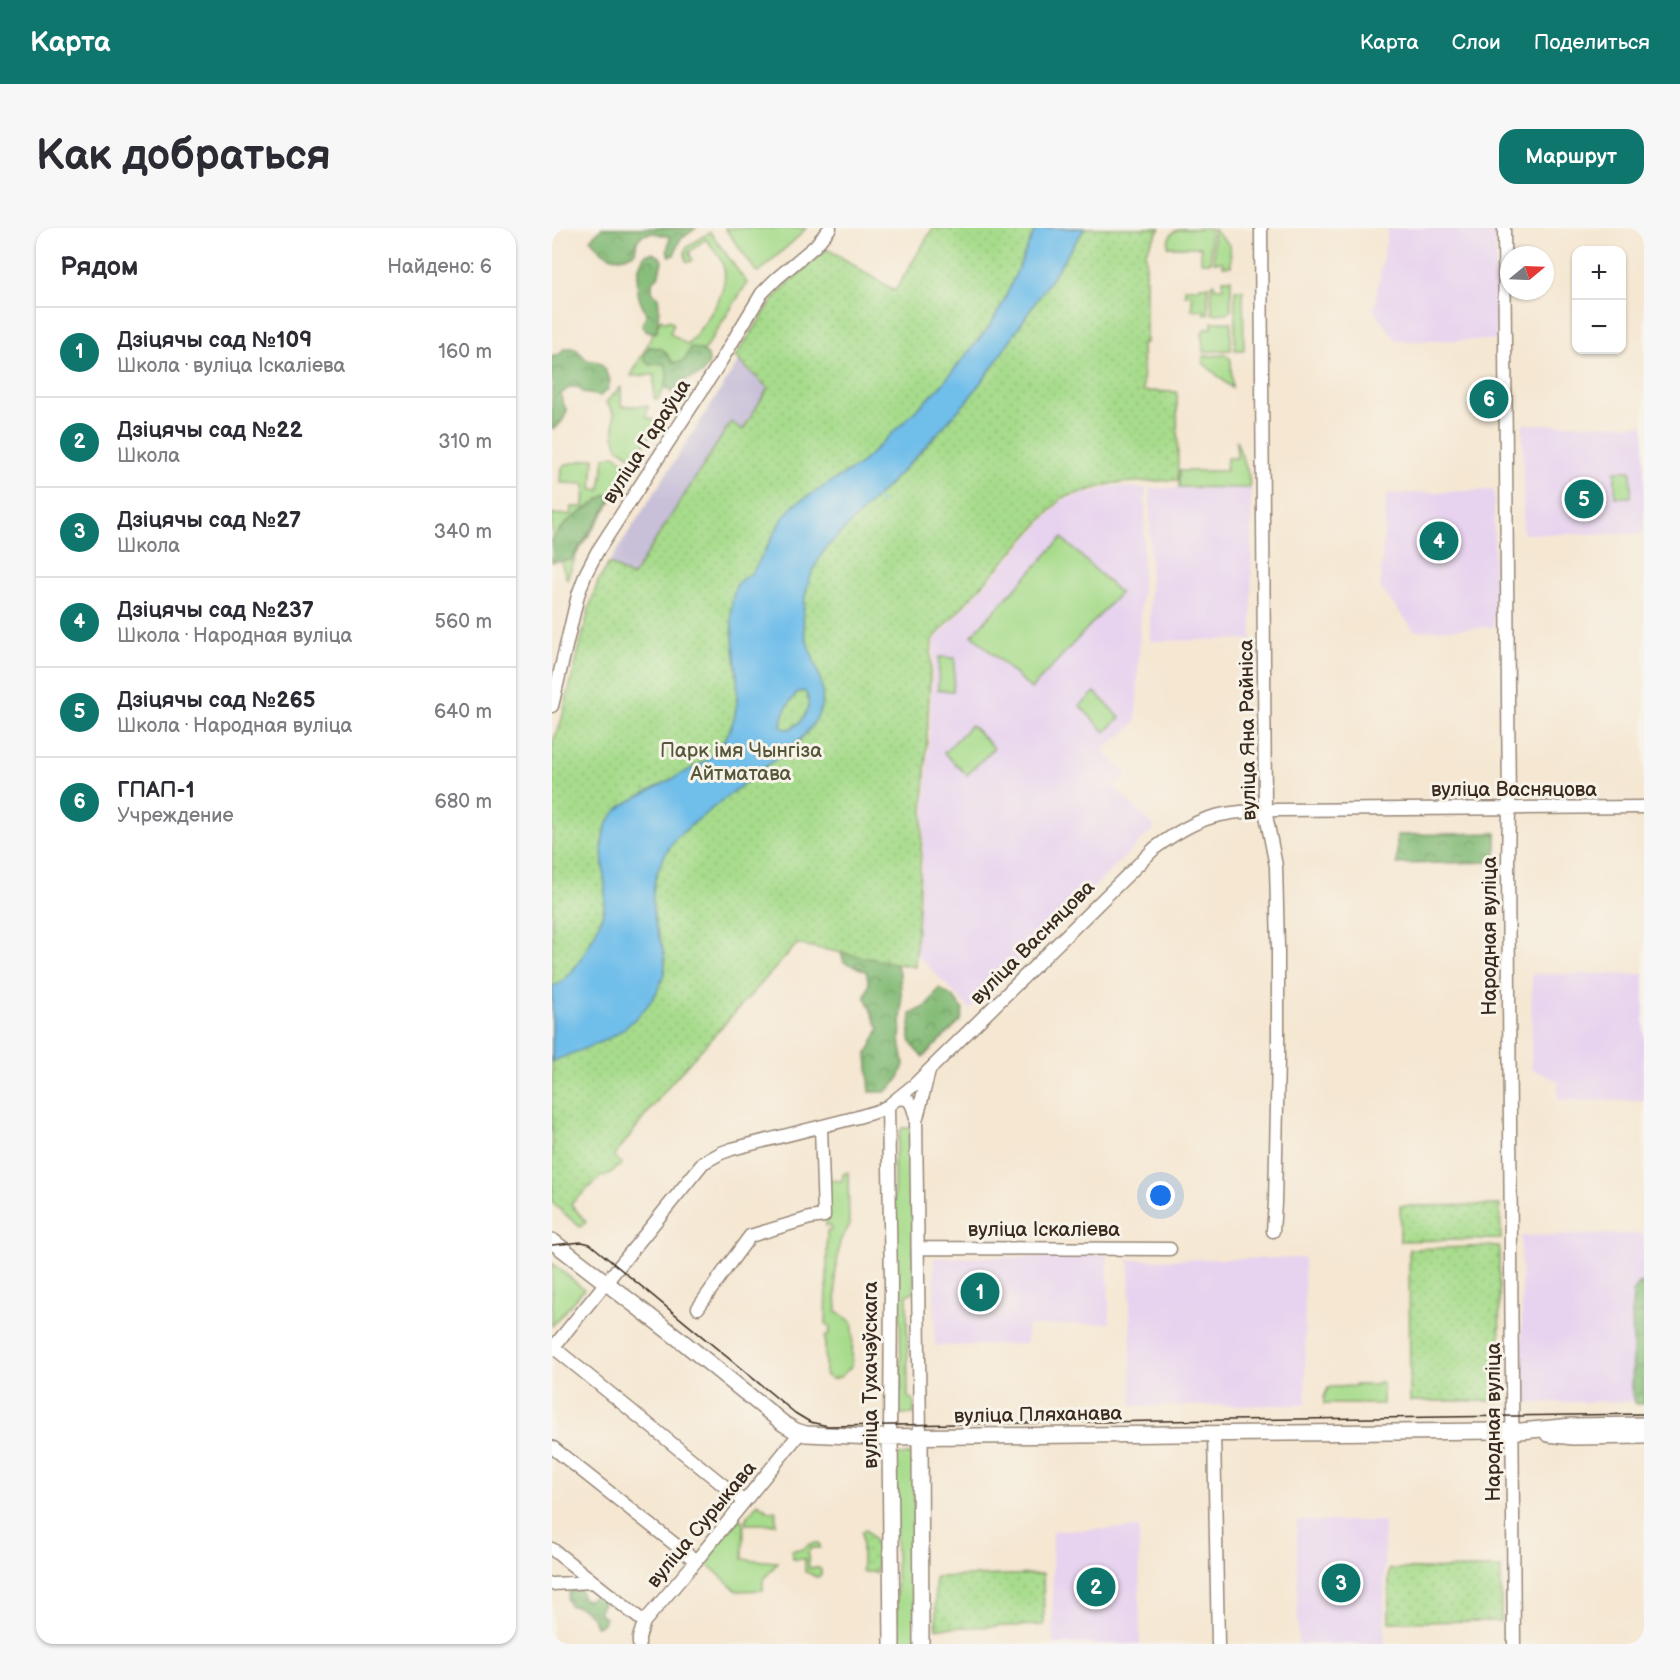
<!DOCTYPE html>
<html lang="ru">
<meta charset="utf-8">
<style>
body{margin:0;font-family:"Balsamiq Sans",sans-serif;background:#f7f7f7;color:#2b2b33}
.controls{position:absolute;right:18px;top:18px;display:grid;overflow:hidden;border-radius:12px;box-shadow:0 2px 4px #0004}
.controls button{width:54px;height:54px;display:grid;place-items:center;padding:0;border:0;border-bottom:2px solid #e1e1e2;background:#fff;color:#2b2b33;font:30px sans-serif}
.compass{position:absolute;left:948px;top:18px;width:54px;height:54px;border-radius:50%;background:#fff;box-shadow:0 2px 4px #0004;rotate:71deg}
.you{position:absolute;left:609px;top:968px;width:21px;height:21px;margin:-15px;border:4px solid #fff;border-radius:50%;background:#1a73e8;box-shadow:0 0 0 9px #1a73e833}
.badge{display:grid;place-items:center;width:39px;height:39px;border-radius:50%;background:#0f766e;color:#fff;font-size:20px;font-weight:700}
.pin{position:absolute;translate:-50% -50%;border:3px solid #fff;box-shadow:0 2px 6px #0006}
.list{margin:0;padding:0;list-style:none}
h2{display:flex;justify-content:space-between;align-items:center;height:78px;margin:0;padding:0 24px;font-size:26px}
h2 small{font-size:20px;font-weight:400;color:#7c7c81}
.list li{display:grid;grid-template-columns:39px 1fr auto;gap:18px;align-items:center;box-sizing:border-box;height:90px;padding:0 24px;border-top:2px solid #e1e1e2}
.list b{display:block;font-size:22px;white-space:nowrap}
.list p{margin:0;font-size:20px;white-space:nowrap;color:#7c7c81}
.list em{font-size:20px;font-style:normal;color:#7c7c81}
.map{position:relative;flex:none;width:1092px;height:1416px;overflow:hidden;border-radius:18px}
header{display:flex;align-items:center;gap:36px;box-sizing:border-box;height:84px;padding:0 30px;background:#0f766e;color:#fff}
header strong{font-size:28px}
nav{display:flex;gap:33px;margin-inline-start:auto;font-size:21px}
.intro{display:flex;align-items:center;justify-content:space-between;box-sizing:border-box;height:144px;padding:0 36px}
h1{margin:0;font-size:42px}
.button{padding:15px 27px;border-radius:18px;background:#0f766e;color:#fff;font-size:21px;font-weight:700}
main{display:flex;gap:36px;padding:0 36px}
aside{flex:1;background:#fff;border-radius:18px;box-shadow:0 2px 4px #0004}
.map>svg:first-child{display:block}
.built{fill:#e7d2ef}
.industrial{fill:#c8bfd8}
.grass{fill:#a7dc8c;stroke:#718355;stroke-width:1.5}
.forest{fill:url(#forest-crowns);stroke:#60734b;stroke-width:1.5}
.park{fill:url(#park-dots);stroke:#718355;stroke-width:1.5}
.water{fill:#70beea;stroke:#567484;stroke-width:1.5;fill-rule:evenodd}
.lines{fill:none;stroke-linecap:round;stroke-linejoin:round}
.stream{stroke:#70beea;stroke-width:2}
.minor-casing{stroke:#988878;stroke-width:15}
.major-casing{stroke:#988878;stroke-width:18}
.minor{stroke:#fff;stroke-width:12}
.major{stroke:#fff;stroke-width:15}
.tram{stroke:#3b2a1e;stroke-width:1.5}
.labels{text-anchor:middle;stroke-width:6;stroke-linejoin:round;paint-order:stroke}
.street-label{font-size:20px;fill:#3b2a1e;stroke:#f7f3e8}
.park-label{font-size:20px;fill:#56563a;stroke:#f7f3e8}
</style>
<header>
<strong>Карта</strong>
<nav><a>Карта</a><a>Слои</a><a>Поделиться</a></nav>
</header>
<div class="intro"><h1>Как добраться</h1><a class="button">Маршрут</a></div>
<main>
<aside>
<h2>Рядом<small>Найдено: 6</small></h2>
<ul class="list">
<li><span class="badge">1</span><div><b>Дзіцячы сад №109</b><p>Школа · вуліца Іскаліева</p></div><em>160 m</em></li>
<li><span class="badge">2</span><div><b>Дзіцячы сад №22</b><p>Школа</p></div><em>310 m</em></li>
<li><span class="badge">3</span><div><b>Дзіцячы сад №27</b><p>Школа</p></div><em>340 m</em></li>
<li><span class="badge">4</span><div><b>Дзіцячы сад №237</b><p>Школа · Народная вуліца</p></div><em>560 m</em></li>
<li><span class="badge">5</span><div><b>Дзіцячы сад №265</b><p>Школа · Народная вуліца</p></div><em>640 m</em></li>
<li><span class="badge">6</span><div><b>ГПАП-1</b><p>Учреждение</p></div><em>680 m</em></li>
</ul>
</aside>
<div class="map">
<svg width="1092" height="1416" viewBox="0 0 1092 1416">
<defs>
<pattern id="forest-crowns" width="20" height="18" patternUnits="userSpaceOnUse" patternTransform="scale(1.5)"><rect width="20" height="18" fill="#85bc78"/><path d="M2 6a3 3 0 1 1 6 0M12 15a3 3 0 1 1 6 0" fill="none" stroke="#6e9962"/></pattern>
<pattern id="park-dots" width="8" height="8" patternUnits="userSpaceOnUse" patternTransform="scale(1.5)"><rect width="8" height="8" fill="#a7dc8c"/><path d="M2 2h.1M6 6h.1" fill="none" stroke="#91bd78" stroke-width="1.8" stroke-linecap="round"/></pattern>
</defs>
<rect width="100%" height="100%" fill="#f7f3e8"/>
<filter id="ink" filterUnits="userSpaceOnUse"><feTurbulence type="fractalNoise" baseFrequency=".0167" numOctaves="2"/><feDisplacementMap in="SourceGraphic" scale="12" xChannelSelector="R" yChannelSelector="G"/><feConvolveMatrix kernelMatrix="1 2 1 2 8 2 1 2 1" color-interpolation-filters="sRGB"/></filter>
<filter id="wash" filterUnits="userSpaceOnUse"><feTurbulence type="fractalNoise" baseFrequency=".008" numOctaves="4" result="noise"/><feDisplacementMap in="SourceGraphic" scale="24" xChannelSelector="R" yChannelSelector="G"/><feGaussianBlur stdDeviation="1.35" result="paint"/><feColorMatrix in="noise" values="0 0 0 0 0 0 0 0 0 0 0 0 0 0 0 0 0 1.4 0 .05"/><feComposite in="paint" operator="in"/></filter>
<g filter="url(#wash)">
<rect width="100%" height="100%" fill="#f5e7d2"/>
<path class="built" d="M 836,0 L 944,0 L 944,112 L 845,113 L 822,83 Z
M 971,196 L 1092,197 L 1092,306 L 971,306 Z
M 562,258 L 594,261 L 584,494 L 551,523 L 575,546 L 562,559 L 603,599 L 418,781 L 365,727 L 383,412 L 511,272 Z
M 598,260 L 699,261 L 700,411 L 598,413 Z
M 942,262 L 942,399 L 863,403 L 828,360 L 835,266 Z
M 980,746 L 1092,746 L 1092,873 L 1006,872 L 1006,853 L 979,841 Z
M 1092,1006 L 1092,1173 L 971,1175 L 969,1008 Z
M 555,1026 L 558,1095 L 475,1098 L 475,1116 L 383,1118 L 382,1030 L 473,1029 Z
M 752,1030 L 754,1177 L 580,1178 L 577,1032 Z
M 745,1293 L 832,1293 L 833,1416 L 746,1416 Z
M 587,1300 L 588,1416 L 501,1416 L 500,1303 Z"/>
<path class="industrial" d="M 187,133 L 216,160 L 191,202 L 179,195 L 79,350 L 57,335 Z"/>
<path class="grass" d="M 173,0 L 254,0 L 247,8 L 207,44 L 204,43 Z
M 658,0 L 659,34 L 649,34 L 649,19 L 616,19 C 616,9 619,4 628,1 Z
M 661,1 L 678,17 L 679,38 L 671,38 L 671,34 L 662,34 Z
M 158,4 L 195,55 L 124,167 L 113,160 L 105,172 L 102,170 L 102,147 L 79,148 L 109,91 L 113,94 L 117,92 L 121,95 L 121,98 L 118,105 L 136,117 C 151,96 182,63 170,34 C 167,26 159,18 154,11 L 137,24 L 140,32 L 138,34 L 134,33 L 133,24 L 134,20 Z
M 671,51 L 679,51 L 679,82 L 676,85 L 660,86 L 659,57 L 662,55 L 663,60 L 671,60 Z
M 648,58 L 656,58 L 656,86 L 652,86 L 652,82 L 640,82 L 640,67 L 633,67 L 633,60 L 648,60 Z
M 683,62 L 691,62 L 692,122 L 683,122 Z
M 660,94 L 679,94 L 679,122 L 651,124 L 650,105 L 654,100 L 660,100 Z
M 675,127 L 679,132 L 680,160 L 651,135 L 651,128 Z
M 69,159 L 69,178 L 96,178 L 94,188 L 106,195 L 83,231 L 66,220 L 62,208 L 62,185 L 54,174 Z
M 684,212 L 697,248 L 698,260 L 627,259 L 627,243 L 674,243 L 675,230 L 685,230 Z
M 63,227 L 79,238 L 78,245 L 25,325 L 15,351 L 3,317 L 0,314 L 0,286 L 19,287 L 20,279 L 32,279 L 33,256 L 9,255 L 10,240 L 16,236 L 42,230 L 40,261 L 48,262 L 53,229 Z
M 1063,243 L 1079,243 L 1079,269 L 1063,269 Z
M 510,310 L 568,365 L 479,461 L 420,407 Z
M 387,429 L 403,430 L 401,463 L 386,462 Z
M 543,464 L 568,490 L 553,504 L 528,478 Z
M 419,497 L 442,520 L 415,547 L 392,525 Z
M 350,900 L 356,900 L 360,903 L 362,1063 L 355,1067 L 356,1169 L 362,1172 L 362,1186 L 344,1186 L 343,1164 L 349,1163 L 348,1069 L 343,1064 L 342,932 L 348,904 Z
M 296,944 L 297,998 L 288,1013 L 283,1049 L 285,1083 L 301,1095 L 300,1138 L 288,1149 L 280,1151 L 274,1148 L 273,1144 L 273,1109 L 277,1107 L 278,1098 L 274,1096 L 275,1056 L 275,1003 L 279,1003 L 279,998 L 274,998 L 274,946 L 277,946 L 277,952 L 290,953 L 291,946 Z
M 0,1035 L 32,1061 L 0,1098 Z
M 830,1154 L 831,1156 L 831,1176 L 772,1176 L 772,1169 L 776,1160 L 780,1159 L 802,1158 L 803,1157 L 823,1157 Z
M 343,1227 L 362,1227 L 364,1416 L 345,1416 Z
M 206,1275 L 218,1284 L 224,1283 L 224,1296 L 194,1296 L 193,1292 Z
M 188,1290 L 192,1297 L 191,1331 L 226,1334 L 211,1352 L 211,1362 L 185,1363 L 152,1333 Z
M 266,1315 L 268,1317 L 268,1320 L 259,1320 L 256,1325 L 257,1340 L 267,1340 L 269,1342 L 269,1346 L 266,1349 C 261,1349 258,1344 253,1344 L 253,1331 L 241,1331 L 240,1322 L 251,1321 L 258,1316 Z"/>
<path class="forest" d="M 50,0 L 144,0 L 128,12 L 122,27 L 118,28 L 115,23 L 118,9 L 102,5 L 90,7 L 85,13 L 83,24 C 63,37 51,26 38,11 Z
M 100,25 L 108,29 L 110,33 L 106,49 L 100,54 L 100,64 L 106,69 L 107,79 L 105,104 L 95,104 L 90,97 L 95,85 C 83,72 82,42 93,27 Z
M 97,119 C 118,120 110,124 122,135 L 132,133 L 139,119 L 149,122 L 156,128 L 157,135 L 150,146 L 131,153 L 124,165 L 112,158 C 116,149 116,144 112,135 L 98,137 L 93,133 L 92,127 Z
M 13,120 L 23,120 L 35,132 L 45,134 L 50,137 L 58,152 L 56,161 L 48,168 L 32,165 L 26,159 L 18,159 L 9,166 L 10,173 L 15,183 L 11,192 L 4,200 L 0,201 L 0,128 L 6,128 Z
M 55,266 L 58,274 L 19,332 L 0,334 L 0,311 L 15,294 Z
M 944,605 L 944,634 L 845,636 L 845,607 Z
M 287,718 L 340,723 L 348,747 L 350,779 L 348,812 L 352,837 L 346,852 L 334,864 L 318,864 L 315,826 L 327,801 L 313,769 L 317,756 L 314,743 L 292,734 Z
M 387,760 L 402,770 L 411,782 L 409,792 L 371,829 C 353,814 358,808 359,786 L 375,778 Z
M 1092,1055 L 1092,1176 L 1083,1176 L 1080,1167 L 1081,1117 L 1080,1086 L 1081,1064 L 1087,1056 Z
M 21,1362 L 28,1362 L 31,1371 L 35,1372 L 46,1367 L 51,1370 L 51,1375 L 46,1384 L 54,1391 L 50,1396 L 44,1398 C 42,1388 29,1376 18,1378 L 15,1372 L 17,1364 Z"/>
<path class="park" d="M 381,0 L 608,0 L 594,23 L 594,115 L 590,115 L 591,163 L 625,164 L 626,252 L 562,255 L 510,270 L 380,412 L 363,739 L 245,716 L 119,855 L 62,928 L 70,936 L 53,949 L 51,947 L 19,976 L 34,994 L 28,999 L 0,975 L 0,515 L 8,498 L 37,381 L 46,354 L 57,335 L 80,349 L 179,194 L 191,202 L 216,160 L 183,129 L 224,68 L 237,54 L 276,21 L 343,63 Z
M 948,977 L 949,1011 L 848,1013 L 848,978 Z
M 947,1018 L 948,1173 L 858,1173 L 857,1021 Z
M 313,1301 L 325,1316 L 325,1344 L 310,1344 L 310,1304 Z
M 949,1340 L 949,1393 L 837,1394 L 837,1341 Z
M 491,1346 L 492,1397 L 384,1400 L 383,1349 Z"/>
<path class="water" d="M 484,0 L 533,0 L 441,138 L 415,173 L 361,232 L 275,319 C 256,344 246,379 254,410 C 262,438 281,464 263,493 C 250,514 227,529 208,543 C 180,565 152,586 125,609 C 105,634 96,662 103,694 C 106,709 114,723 113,738 C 111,763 92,784 74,799 C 54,816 24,822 0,834 L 0,759 C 4,757 8,755 12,752 C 28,737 53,693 53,671 C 55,635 37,604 71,577 L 154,533 C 195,496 186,459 181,410 C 180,399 178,385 180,373 C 181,369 183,360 185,356 C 189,350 195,349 199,345 C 202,342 205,337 207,333 C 219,314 226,292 243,276 L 307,237 L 387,160 L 437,99 L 450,77 ZM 252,463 C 264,475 249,502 233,501 L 229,498 C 229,485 238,473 246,464 Z"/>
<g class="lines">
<path class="stream" d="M 322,267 L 330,276"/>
</g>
</g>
<g filter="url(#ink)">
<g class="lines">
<defs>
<path id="minor" d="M 709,0 L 713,582 L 724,638 L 726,720 L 726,829 L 723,975 L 721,1003
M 952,0 L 957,580 L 956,636 L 962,1416
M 0,478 L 26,367 L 34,345 L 45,324 L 167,136 L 210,65 L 224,51 L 263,18 L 278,0
M 346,871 C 360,868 361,880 364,891 L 368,1208
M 336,878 L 339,1054 L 338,1208
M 365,890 L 377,843
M 367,1020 L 618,1021
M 146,1080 L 175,1039 L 198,1008 L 258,990 L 272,988 L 269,899
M 1,1119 L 192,1274
M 0,1121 L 151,935 L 169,925 L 180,921 L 306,889 L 326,883 L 336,878 L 362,857 L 603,620 C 649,586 669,584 725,582 L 1092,579
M 662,1205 L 666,1416
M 0,1219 L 144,1333
M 0,1321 L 92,1394
M 0,1356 L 42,1354
M 87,1416 L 87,1410 L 92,1394 L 144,1333 L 248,1205"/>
<path id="major" d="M 0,1013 L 131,1114 L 232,1196 L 244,1203 L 254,1206 L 321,1209 L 947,1203 L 969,1203 L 1020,1198 L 1092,1197
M 996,1206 L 1021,1209 L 1092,1208
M 338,1208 L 340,1416
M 368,1208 L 369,1416"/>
</defs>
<use href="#minor" class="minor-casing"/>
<use href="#major" class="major-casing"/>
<use href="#minor" class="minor"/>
<use href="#major" class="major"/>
<path class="tram" d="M 0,1017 L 30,1014 L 38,1016 L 243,1185 L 258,1194 L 276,1198 L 1092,1186"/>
</g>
</g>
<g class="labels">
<g class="street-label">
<text transform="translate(94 213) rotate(-57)" y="7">вуліца Гараўца</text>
<text transform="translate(695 502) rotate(-91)" y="7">вуліца Яна Райніса</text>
<text x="962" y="568">вуліца Васняцова</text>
<text transform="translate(937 708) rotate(-90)" y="7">Народная вуліца</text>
<text transform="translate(480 714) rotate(-45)" y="7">вуліца Васняцова</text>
<text x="492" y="1008">вуліца Іскаліева</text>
<text transform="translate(318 1147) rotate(-90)" y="7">вуліца Тухачэўскага</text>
<text transform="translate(486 1186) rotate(-1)" y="7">вуліца Пляханава</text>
<text transform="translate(941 1194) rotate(-90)" y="7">Народная вуліца</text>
<text transform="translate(149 1296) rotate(-50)" y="7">вуліца Сурыкава</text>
</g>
<g class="park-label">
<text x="189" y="529">Парк імя Чынгіза<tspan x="189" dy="23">Айтматава</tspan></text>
</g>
</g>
</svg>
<div class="controls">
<button>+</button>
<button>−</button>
</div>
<svg class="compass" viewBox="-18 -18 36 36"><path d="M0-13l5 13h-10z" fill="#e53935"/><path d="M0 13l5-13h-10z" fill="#7c7c81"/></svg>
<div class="you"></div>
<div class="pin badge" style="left:428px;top:1064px">1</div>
<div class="pin badge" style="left:544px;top:1359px">2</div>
<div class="pin badge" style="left:789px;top:1355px">3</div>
<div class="pin badge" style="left:887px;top:313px">4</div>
<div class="pin badge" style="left:1032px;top:271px">5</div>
<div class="pin badge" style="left:937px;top:171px">6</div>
</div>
</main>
